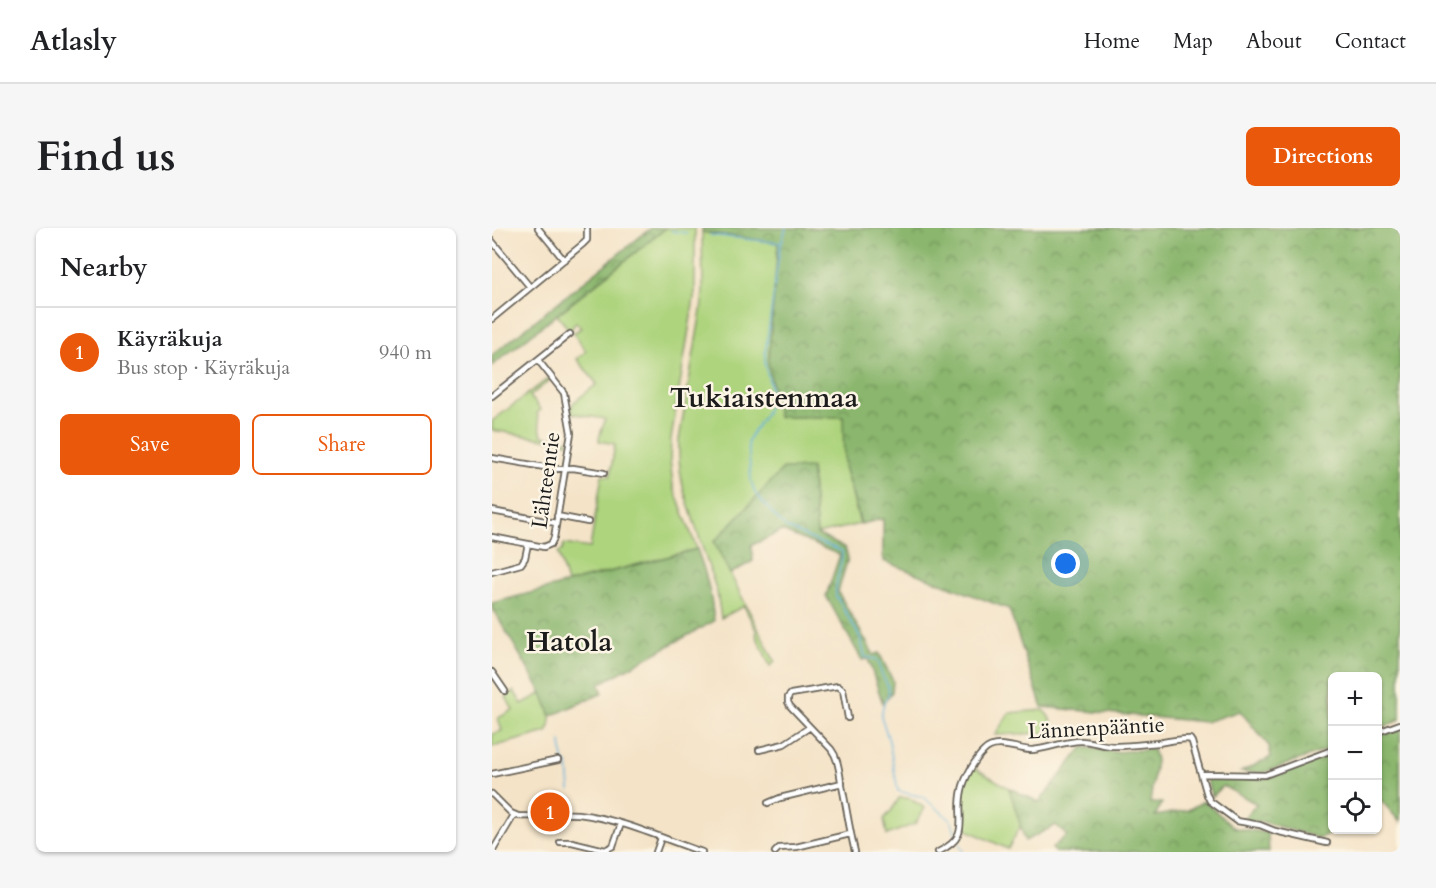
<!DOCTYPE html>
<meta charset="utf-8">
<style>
body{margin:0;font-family:Cardo,serif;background:#f6f6f6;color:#202124}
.controls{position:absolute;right:18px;bottom:18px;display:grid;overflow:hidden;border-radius:9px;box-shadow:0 2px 4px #0004}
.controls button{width:54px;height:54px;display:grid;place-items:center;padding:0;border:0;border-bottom:2px solid #e0e0e0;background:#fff;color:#202124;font:30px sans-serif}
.you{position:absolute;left:574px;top:336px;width:21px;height:21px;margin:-15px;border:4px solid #fff;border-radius:50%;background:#1a73e8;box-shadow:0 0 0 9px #1a73e833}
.badge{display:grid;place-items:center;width:39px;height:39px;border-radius:50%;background:#ea580c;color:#fff;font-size:20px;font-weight:700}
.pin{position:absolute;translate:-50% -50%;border:3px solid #fff;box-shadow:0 2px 6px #0006}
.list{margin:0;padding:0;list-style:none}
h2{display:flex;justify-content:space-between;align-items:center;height:78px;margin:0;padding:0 24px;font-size:26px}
h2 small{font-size:20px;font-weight:400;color:#757577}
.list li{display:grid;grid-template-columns:39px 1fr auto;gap:18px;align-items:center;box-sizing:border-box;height:90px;padding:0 24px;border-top:2px solid #e0e0e0}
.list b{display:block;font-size:22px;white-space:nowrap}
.list p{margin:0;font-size:20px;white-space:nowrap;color:#757577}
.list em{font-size:20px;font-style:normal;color:#757577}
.actions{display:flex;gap:12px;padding:18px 24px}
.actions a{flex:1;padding:14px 0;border:2px solid #ea580c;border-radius:9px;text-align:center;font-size:21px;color:#ea580c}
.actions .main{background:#ea580c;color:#fff}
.icon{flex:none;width:33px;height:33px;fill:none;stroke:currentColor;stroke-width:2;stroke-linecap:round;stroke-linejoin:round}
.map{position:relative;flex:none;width:908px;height:624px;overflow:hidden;border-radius:9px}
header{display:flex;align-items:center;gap:36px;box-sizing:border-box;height:84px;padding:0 30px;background:#fff;border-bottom:2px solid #e0e0e0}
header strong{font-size:28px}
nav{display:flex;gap:33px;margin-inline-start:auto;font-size:21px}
.intro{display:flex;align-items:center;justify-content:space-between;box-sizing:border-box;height:144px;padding:0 36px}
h1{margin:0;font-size:42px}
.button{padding:15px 27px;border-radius:9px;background:#ea580c;color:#fff;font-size:21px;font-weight:700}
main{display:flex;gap:36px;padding:0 36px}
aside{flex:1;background:#fff;border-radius:9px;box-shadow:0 2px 4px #0004}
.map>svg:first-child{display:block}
.green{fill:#aed47e;stroke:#65784d;stroke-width:1.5}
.forest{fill:url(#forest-crowns);stroke:#536944;stroke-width:1.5}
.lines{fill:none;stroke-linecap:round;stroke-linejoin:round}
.stream{stroke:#61b0db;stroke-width:1.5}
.minor-casing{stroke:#686258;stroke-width:8}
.minor{stroke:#fff;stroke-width:4.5}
.labels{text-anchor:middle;stroke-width:5;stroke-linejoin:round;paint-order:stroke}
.street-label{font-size:22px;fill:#1c1c1c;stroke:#fcf5e5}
.district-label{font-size:28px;font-weight:bold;fill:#1c1c1c;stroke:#fcf5e5}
</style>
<header>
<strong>Atlasly</strong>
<nav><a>Home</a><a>Map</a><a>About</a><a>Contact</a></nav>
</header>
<div class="intro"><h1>Find us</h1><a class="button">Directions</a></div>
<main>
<aside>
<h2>Nearby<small></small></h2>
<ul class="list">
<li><span class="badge">1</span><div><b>Käyräkuja</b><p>Bus stop · Käyräkuja</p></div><em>940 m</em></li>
</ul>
<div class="actions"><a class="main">Save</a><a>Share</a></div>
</aside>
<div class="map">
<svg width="908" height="624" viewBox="0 0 908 624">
<defs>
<pattern id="forest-crowns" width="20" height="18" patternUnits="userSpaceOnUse" patternTransform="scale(1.5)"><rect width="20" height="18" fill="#8ab66d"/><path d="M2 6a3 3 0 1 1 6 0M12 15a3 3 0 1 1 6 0" fill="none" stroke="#709359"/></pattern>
</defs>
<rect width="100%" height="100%" fill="#fcf5e5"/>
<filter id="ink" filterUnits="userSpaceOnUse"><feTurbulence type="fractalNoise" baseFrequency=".0167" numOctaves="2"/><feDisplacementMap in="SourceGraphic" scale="12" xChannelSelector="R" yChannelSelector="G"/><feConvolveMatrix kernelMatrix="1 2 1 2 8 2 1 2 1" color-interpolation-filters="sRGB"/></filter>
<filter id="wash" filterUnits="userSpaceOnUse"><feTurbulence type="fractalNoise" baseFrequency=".008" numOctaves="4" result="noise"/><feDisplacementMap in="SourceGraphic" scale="24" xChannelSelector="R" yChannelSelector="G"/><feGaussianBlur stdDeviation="1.35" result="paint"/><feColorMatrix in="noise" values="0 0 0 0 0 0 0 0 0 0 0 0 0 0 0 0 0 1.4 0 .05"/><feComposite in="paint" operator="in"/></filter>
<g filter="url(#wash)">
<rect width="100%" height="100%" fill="#f4e3c7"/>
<path class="green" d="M 174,0 L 203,0 L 203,64 L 179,211 L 178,231 L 181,258 L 205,321 L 75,355 L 66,324 L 70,323 L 72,316 L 98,320 L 110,247 L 118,248 L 123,216 L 107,213 C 107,205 112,199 113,191 L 78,185 L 81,175 L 105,156 L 85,131 L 94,123 L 81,105 L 89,100 L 84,94 L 78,103 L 65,87 Z
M 210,4 L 286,15 L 286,189 L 352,188 L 352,238 L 368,296 L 325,306 L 319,240 L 222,314 L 283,434 L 278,438 L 264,407 L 265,404 L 252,378 L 229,390 L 225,364 L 192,263 C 188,246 186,230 187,212 L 209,83 L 211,64 Z
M 57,150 L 58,152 L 38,168 L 49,182 L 45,185 L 50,208 L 76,212 L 76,215 L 0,202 L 0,193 Z
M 22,463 L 30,476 L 50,465 C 55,478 64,491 55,504 L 0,519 L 0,506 L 10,503 L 6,490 L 21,482 L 14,469 Z
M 552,482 L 560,493 L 554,505 L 503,507 L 517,485 Z
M 481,539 L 517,560 L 529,597 L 516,621 L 469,599 L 470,560 Z
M 407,570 L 417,570 L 433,580 L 423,596 L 395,607 L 392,591 L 400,582 Z"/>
<path class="forest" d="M 159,0 L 174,0 L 0,138 L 0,127 Z
M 210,0 L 908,0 L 908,492 L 886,501 L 886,448 L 840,448 L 840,520 L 771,545 L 749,544 L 779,529 L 777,518 L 748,483 L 713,494 L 550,479 L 517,381 L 391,333 L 391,291 L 369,296 L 352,238 L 351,189 L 286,189 L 276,135 L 286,15 L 210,4 Z
M 319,240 L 325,306 L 353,320 L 356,330 L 346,364 L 382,427 L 387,425 L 401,453 L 400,464 L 391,476 L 376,431 L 370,432 L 334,368 L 348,327 L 290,303 L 260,317 L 261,333 L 238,346 L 222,314 L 291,241 Z
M 205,321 C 214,344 220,368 222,393 L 107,456 L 111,465 L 59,488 L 50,465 L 0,379 L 0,375 Z
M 908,500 L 908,594 L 888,571 L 886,571 L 886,508 Z
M 591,519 L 623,524 L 661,521 L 664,532 L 658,575 L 670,575 L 663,588 L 696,582 L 712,573 L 743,600 L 776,605 L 777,624 L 563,624 L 560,620 L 575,607 L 564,597 L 533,613 L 517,560 L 547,574 Z
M 840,525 L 840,575 L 839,575 L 837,606 L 827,610 L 771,594 L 750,592 L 765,576 L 731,558 L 721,568 L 719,567 L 714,549 L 772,551 Z"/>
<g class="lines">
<path class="stream" d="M 179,3 L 195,5
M 218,7 L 289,15
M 282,60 L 288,19 L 294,0
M 282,63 L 273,127 L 273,137 L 278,156 L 279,171 L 274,184 L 259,207 L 256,215 L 259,252 L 263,265 L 287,293 L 295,300 L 324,313 L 350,323 C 351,338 342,353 344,368 L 368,409 L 373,429 L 384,431 L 387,435 L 389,445 L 396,458 L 397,466 L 392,475 L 389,488 L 397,513 L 406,563 L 431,569 L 459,592 L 464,606
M 69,514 L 71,532 L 76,537 L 78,562
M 467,615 L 471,624"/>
</g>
</g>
<g filter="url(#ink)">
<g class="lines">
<defs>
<path id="minor" d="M 46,0 L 72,32
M 0,13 L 38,59
M 0,91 L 91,16 L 95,12 L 95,0
M 0,168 L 78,106
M 0,230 L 64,241 L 81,240 L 112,245
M 0,283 L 64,295
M 65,288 L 96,294
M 0,309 L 52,319 L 59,316 L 62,310 L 79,205 L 72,165 L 46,132
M 0,344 L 29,336 L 33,330 L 36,316
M 0,444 L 13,463
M 356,490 L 351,462 L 346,458 L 299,466 L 296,469 L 296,474 L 298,478 L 339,521 C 346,530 347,542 349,553 C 354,576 357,600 363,624
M 886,504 L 908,496
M 267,522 L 292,516 L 318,499
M 0,546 L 66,532
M 710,546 L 773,547 L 840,522
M 0,566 L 19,585 L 26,588 C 46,590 66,584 86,586 C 128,591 169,610 210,624
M 276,575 L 288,570 L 350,555
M 68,614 L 80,614 L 113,622
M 113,622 L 121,618 L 129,596
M 0,624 L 22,587
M 164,624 L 169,610
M 283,624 L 287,620 L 304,619 L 358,606
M 446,624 C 481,607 463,592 470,562 C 472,551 483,531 492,523 C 504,510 525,522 540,522 C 556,521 572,513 589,513 C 601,513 613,519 625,518 C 639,518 652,516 666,515 C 676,513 687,511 698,511 L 700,514 L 715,567 L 718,573 L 745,593 L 768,597 L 783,603 L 835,615"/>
</defs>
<use href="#minor" class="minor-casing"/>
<use href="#minor" class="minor"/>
</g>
</g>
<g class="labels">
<g class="street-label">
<text transform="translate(53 252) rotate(-82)" y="8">Lähteentie</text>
<text transform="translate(604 499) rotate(-3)" y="8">Lännenpääntie</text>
</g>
<g class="district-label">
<text x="272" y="179">Tukiaistenmaa</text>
<text x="77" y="423">Hatola</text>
</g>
</g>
</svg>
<div class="controls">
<button>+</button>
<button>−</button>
<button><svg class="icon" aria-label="locate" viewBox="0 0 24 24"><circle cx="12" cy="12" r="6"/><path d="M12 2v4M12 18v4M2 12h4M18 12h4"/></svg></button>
</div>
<div class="you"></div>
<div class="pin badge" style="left:58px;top:584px">1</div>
</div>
</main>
